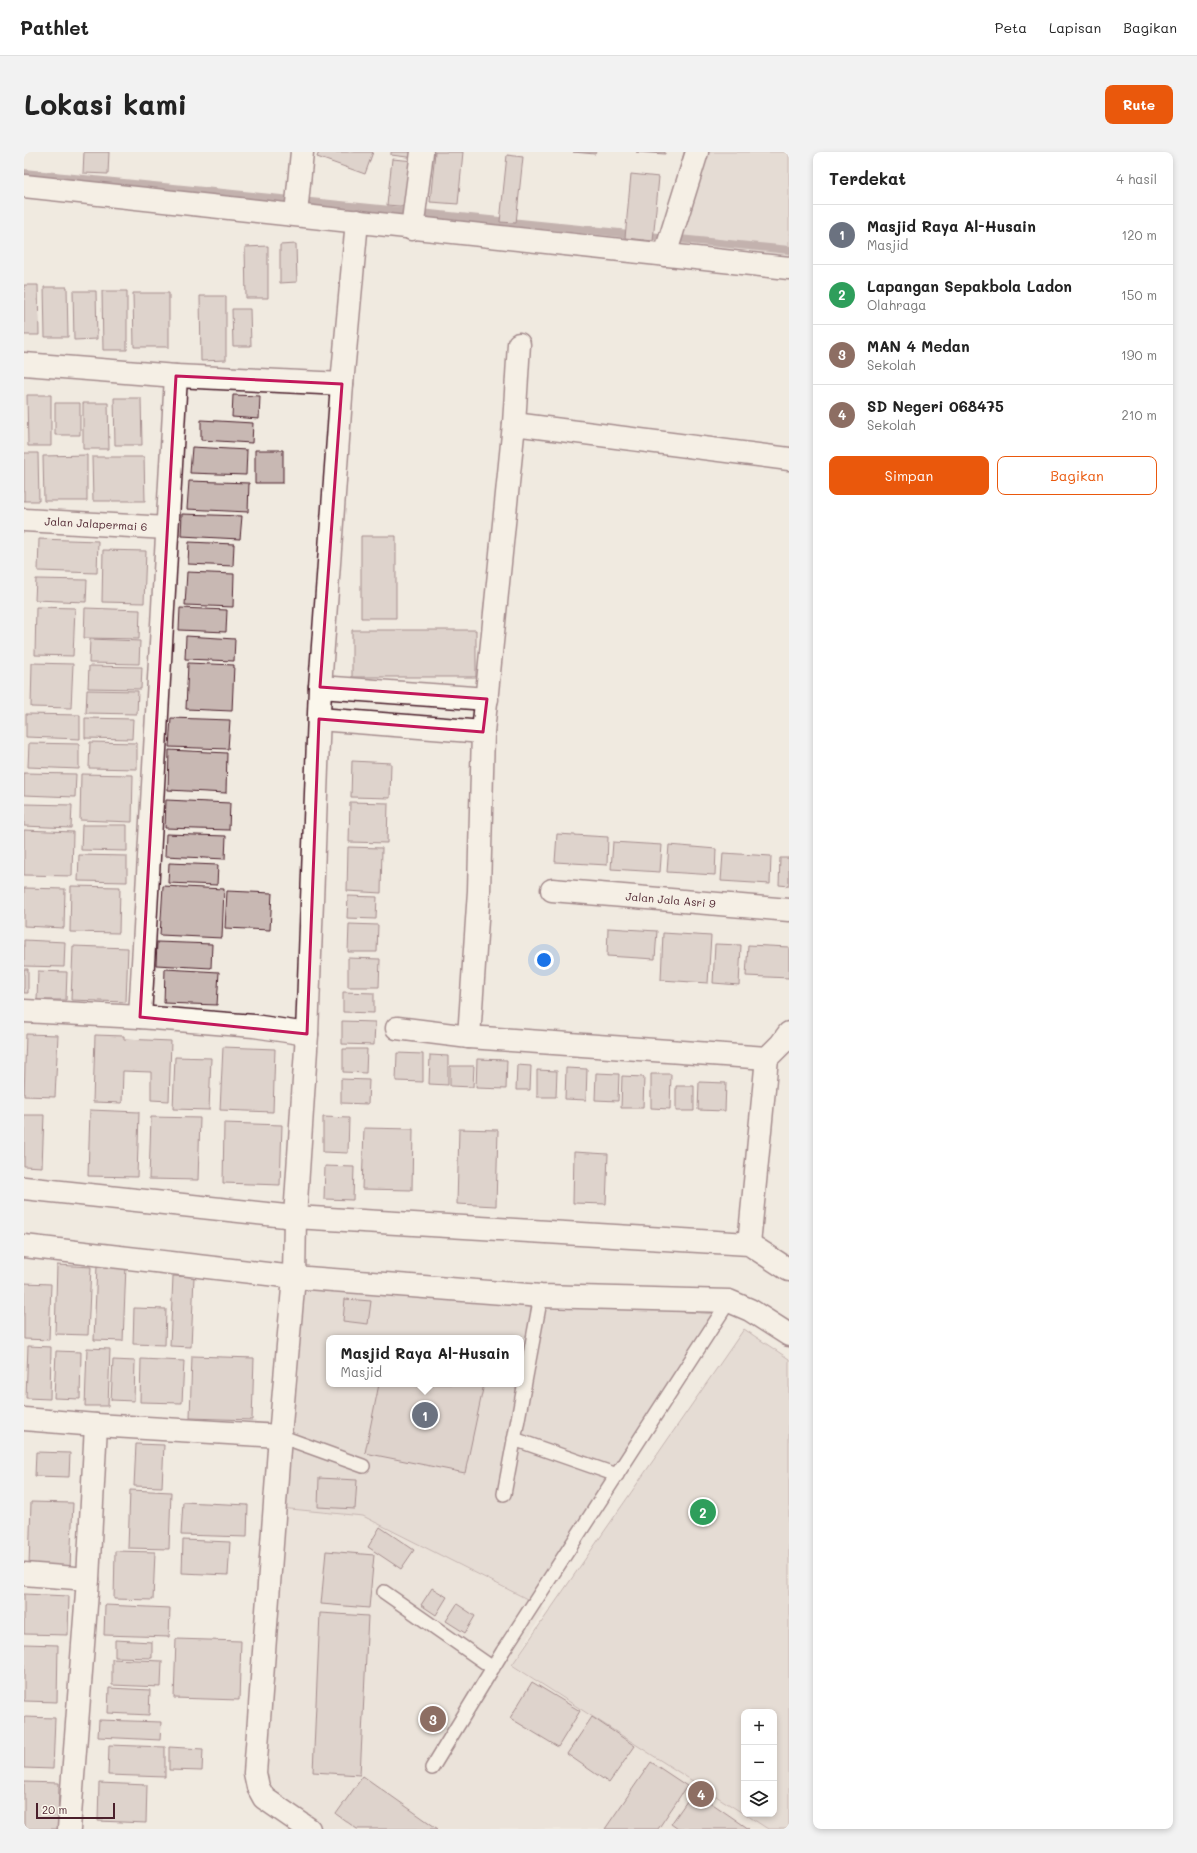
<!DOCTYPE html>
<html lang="id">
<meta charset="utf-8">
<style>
body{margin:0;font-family:Mali,sans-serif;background:#f2f2f2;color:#222}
.controls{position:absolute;right:12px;bottom:12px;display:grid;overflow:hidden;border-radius:8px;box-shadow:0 2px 6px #0003}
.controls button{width:36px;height:36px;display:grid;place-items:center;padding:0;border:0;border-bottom:1px solid #e0e0e0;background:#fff;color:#222;font:20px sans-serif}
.scale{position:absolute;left:12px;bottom:10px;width:79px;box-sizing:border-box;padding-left:4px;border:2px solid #4a1f2b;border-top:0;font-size:11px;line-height:14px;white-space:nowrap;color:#4a1f2b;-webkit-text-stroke:3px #fbf7ec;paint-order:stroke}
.you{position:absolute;left:520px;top:808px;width:14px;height:14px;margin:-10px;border:3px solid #fff;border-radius:50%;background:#1a73e8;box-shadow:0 0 0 6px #1a73e833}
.badge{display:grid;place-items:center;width:26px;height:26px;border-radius:50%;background:#ea580c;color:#fff;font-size:13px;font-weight:700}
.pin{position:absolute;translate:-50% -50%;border:2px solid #fff;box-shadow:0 1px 4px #0006}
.popup{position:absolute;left:302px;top:1183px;width:198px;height:52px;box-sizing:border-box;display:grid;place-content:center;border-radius:8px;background:#fff;filter:drop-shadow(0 1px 3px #0005);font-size:13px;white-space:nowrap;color:#767676}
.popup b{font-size:15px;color:#222}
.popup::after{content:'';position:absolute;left:50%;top:100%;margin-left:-8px;border:8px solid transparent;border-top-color:#fff}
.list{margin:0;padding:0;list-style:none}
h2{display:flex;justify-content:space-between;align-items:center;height:52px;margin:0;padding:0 16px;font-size:17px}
h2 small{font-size:13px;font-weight:400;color:#767676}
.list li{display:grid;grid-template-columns:26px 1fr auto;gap:12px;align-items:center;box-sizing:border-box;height:60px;padding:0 16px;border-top:1px solid #e0e0e0}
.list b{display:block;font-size:15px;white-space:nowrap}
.list p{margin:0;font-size:13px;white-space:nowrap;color:#767676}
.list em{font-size:13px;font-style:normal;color:#767676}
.actions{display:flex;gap:8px;padding:12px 16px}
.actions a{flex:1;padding:9px 0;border:1px solid #ea580c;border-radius:8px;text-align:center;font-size:14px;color:#ea580c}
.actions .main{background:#ea580c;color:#fff}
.icon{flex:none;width:22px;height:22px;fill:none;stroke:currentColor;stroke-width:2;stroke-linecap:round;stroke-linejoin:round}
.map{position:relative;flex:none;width:765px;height:1677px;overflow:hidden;border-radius:8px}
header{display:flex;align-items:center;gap:24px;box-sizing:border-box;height:56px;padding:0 20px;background:#fff;border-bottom:1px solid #e0e0e0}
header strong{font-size:19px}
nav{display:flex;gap:22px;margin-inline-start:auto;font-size:14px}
.intro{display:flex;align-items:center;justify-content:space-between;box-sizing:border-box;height:96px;padding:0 24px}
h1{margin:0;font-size:28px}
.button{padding:10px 18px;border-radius:8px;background:#ea580c;color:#fff;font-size:14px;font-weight:700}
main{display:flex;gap:24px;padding:0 24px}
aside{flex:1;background:#fff;border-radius:8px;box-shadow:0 2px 6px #0003}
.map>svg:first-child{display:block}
.built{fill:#e4dbd2}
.green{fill:#d8ccc6;stroke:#917678;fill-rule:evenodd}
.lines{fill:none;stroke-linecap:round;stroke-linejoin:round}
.stream{stroke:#8c6f72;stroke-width:8}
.building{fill:#c8b8b3;stroke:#4a1f2b}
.lane-casing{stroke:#4a1f2b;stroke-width:16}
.street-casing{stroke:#4a1f2b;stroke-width:25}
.secondary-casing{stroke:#4a1f2b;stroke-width:25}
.lane{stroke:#fbf7ec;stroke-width:13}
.street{stroke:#fbf7ec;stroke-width:22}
.secondary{stroke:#fbf7ec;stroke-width:22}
.marked{fill:none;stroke:#c2185b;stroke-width:3;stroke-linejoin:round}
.labels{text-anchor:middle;stroke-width:4;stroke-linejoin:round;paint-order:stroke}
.street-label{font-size:11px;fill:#4a1f2b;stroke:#fbf7ec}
</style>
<header>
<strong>Pathlet</strong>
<nav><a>Peta</a><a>Lapisan</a><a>Bagikan</a></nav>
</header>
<div class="intro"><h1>Lokasi kami</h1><a class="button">Rute</a></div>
<main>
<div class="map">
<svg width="765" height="1677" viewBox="0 0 765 1677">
<rect width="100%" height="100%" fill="#f0eae0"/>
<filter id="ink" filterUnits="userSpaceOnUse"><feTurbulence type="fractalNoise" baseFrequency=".025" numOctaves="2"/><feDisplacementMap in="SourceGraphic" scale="8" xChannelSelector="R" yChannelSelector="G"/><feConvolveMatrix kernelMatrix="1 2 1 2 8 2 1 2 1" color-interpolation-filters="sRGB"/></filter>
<g filter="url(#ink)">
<path class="built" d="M 256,1356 L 339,1364 L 521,1457 L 488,1514 L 746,1677 L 293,1677 L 250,1647 L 239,1620 Z"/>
<path class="green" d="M 660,0 L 765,0 L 765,107 L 635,92 Z
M 279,1132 L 691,1162 L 505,1448 L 339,1364 L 256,1356 ZM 305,1186 L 497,1186 L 497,1232 L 305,1232 Z
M 720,1177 L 765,1207 L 765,1677 L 744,1677 L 721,1662 L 750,1662 L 750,1560 L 720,1560 L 720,1662 L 488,1513 Z"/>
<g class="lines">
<path class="stream" d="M 0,21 L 765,98"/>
</g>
<path class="building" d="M 60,0 L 85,0 L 84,22 L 59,21 Z
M 295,0 L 349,0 L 341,22 L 293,5 Z
M 367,0 L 392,0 L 391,6 L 367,3 Z
M 411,0 L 439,0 L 434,52 L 406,50 Z
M 549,0 L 572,0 L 571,2 Z
M 612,0 L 641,0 L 641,2 Z
M 483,3 L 499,5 L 492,71 L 476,70 Z
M 368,7 L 391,9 L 386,55 L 363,53 Z
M 607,22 L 635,25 L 629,89 L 601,86 Z
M 272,92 L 273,130 L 256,131 L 256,93 Z
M 244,94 L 244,146 L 222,146 L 221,95 Z
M 0,133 L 14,133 L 15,183 L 0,183 Z
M 20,135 L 43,135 L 44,185 L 21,185 Z
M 49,139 L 72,139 L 73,187 L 50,188 Z
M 78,139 L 103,139 L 103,198 L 79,198 Z
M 109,141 L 145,141 L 145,195 L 110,195 Z
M 176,144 L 202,144 L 202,208 L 177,209 Z
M 208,157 L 226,157 L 227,194 L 209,194 Z
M 3,243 L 27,243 L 27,294 L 4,294 Z
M 209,243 L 236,244 L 235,267 L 208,265 Z
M 90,246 L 117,246 L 118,293 L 91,293 Z
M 31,251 L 56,251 L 56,283 L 31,283 Z
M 59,251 L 84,251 L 85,297 L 59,297 Z
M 177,268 L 229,271 L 228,291 L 177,288 Z
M 168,295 L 223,298 L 222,323 L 166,321 Z
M 231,298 L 259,298 L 259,331 L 231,331 Z
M 0,301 L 14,301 L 15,349 L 0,349 Z
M 63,303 L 63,349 L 20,349 L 19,304 Z
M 68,305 L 120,305 L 121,349 L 69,349 Z
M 165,329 L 225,331 L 224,360 L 163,357 Z
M 158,362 L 218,364 L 216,387 L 157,384 Z
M 337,384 L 372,384 L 372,466 L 337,466 Z
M 15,387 L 74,389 L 73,421 L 14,419 Z
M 165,390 L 210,392 L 209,414 L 164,412 Z
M 79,398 L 122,399 L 120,451 L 78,450 Z
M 163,420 L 210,422 L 209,455 L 161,453 Z
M 12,427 L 63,428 L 62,450 L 11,448 Z
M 12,455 L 51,456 L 49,504 L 11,503 Z
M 61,456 L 116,458 L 115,487 L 60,486 Z
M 156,456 L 203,458 L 202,480 L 155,478 Z
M 328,478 L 452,478 L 452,525 L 328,525 Z
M 162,484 L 211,487 L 210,509 L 161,507 Z
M 66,487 L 116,489 L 115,512 L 65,511 Z
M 8,511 L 49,512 L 47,556 L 7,555 Z
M 164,511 L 210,513 L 208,559 L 162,557 Z
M 65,514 L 118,515 L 117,537 L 64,536 Z
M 63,538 L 114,539 L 113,562 L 62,561 Z
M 2,562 L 56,563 L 56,587 L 2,585 Z
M 61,566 L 109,567 L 108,587 L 61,586 Z
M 147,566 L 206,568 L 204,597 L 145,595 Z
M 66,590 L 113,591 L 113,617 L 65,616 Z
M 5,591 L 55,592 L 55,617 L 4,615 Z
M 145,598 L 203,601 L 202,641 L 144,638 Z
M 328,609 L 367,611 L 366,646 L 327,645 Z
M 0,621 L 52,622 L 51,645 L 0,643 Z
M 57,622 L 109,623 L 108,670 L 56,668 Z
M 142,648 L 206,651 L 205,678 L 141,676 Z
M 326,650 L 364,651 L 363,691 L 325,690 Z
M 0,652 L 48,653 L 47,676 L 0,674 Z
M 58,673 L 103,673 L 103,699 L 57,698 Z
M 0,678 L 49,680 L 48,724 L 0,723 Z
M 142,682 L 202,684 L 201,707 L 141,704 Z
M 533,682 L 584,685 L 583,713 L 531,710 Z
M 589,690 L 638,693 L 636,720 L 587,717 Z
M 645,693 L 692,697 L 691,723 L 643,720 Z
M 324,695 L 358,696 L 357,741 L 323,739 Z
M 699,701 L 747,704 L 746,732 L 697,729 Z
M 55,703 L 103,704 L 103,730 L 54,729 Z
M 756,706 L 765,706 L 765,734 L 755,733 Z
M 145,711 L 194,713 L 193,733 L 144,731 Z
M 47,734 L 96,735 L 95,781 L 46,780 Z
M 139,734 L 200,737 L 198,786 L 136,783 Z
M 0,736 L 41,737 L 40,776 L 0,774 Z
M 203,739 L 248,741 L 246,778 L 201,776 Z
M 324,744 L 353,745 L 352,767 L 323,766 Z
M 325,772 L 354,773 L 353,800 L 324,800 Z
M 584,776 L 633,779 L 631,807 L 583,804 Z
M 639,781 L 687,784 L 684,831 L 637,828 Z
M 0,788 L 41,790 L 40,815 L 0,814 Z
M 133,790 L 188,792 L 187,816 L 132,813 Z
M 691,792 L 717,793 L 715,833 L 689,831 Z
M 724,793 L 765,795 L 765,826 L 722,824 Z
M 49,794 L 104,796 L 102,850 L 47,848 Z
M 324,806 L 356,807 L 355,835 L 324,835 Z
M 0,817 L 4,817 L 4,841 L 0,841 Z
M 141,817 L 195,820 L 193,853 L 140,851 Z
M 14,819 L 43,820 L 42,848 L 13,848 Z
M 319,840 L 350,841 L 350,861 L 319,860 Z
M 318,869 L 351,870 L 350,893 L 318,892 Z
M 2,882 L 34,883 L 31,945 L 0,944 Z
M 71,883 L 100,884 L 100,887 L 147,889 L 145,949 L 127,948 L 127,920 L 99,919 L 98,951 L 69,950 Z
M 199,895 L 251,897 L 249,960 L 196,958 Z
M 319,897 L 343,897 L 342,921 L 319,920 Z
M 373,901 L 399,902 L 399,930 L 372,929 Z
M 406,903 L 424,904 L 424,933 L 405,932 Z
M 151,905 L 187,906 L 185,958 L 149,957 Z
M 453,907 L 483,908 L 482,937 L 452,936 Z
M 493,913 L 507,914 L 506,938 L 492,938 Z
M 426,914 L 450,914 L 449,935 L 426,934 Z
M 542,916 L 563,917 L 562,948 L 541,947 Z
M 513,918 L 533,919 L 532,945 L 513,945 Z
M 572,921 L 595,922 L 594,949 L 571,948 Z
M 627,922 L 647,922 L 646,957 L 627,956 Z
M 598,924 L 620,925 L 619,956 L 597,956 Z
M 317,927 L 345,928 L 344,952 L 317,951 Z
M 675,930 L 702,931 L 701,959 L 674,958 Z
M 652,934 L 670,934 L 670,959 L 652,959 Z
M 66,958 L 115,960 L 113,1025 L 64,1024 Z
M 0,963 L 20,963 L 18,1015 L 0,1014 Z
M 127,965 L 176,966 L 174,1028 L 125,1027 Z
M 299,965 L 325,966 L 324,1001 L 299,1000 Z
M 200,971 L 258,973 L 256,1033 L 199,1031 Z
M 340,976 L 389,977 L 388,1038 L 338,1037 Z
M 435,977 L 474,978 L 472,1054 L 433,1052 Z
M 550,1000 L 584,1002 L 582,1052 L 549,1051 Z
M 301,1014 L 330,1015 L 329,1048 L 300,1047 Z
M 33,1113 L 67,1115 L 64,1183 L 31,1182 Z
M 73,1113 L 102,1114 L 99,1189 L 70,1188 Z
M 149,1124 L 170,1125 L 167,1195 L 146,1194 Z
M 0,1131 L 27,1132 L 25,1188 L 0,1187 Z
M 321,1147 L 347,1149 L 344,1172 L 319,1169 Z
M 110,1156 L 142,1157 L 141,1193 L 109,1192 Z
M 4,1194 L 27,1195 L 26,1247 L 2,1246 Z
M 63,1196 L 86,1197 L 84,1254 L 61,1254 Z
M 32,1199 L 57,1200 L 56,1247 L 30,1246 Z
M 168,1204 L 230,1206 L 228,1268 L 166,1266 Z
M 117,1207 L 160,1209 L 158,1251 L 116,1250 Z
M 89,1208 L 111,1209 L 110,1249 L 87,1248 Z
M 355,1232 L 460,1232 L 441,1321 L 341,1301 Z
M 112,1292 L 140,1293 L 138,1335 L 110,1334 Z
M 12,1300 L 46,1301 L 45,1325 L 11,1324 Z
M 295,1326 L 333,1328 L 331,1357 L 294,1355 Z
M 106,1338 L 147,1340 L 145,1397 L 104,1396 Z
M 7,1350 L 49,1351 L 46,1415 L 5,1413 Z
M 159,1350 L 224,1353 L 223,1385 L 157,1383 Z
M 356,1375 L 390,1398 L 377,1417 L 344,1395 Z
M 159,1388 L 206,1390 L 204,1423 L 158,1421 Z
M 91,1399 L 131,1400 L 129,1448 L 90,1447 Z
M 302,1399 L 350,1403 L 345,1456 L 297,1452 Z
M 408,1436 L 423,1445 L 412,1463 L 397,1453 Z
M 0,1442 L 45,1444 L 44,1483 L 0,1482 Z
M 433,1452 L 451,1464 L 441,1481 L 422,1469 Z
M 81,1453 L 146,1456 L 145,1485 L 80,1483 Z
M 296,1461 L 344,1464 L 336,1623 L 289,1620 Z
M 152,1487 L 217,1489 L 215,1548 L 150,1546 Z
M 91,1488 L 128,1490 L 128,1506 L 91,1505 Z
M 0,1492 L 34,1493 L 33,1550 L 0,1549 Z
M 88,1507 L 138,1509 L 137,1535 L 88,1533 Z
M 508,1530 L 556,1559 L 534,1595 L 486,1566 Z
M 85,1536 L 126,1538 L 125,1563 L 84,1561 Z
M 0,1565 L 31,1566 L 29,1617 L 0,1616 Z
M 568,1565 L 611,1594 L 585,1631 L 543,1602 Z
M 75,1568 L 137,1570 L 136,1588 L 74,1585 Z
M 85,1593 L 141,1595 L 141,1625 L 84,1623 Z
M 145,1595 L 179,1597 L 178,1619 L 145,1618 Z
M 627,1610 L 663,1634 L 634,1677 L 581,1677 Z
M 339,1624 L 414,1677 L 333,1677 L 312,1662 Z
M 0,1630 L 35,1631 L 34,1677 L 0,1677 Z
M 75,1631 L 123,1633 L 122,1671 L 74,1669 Z
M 670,1639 L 725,1677 L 654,1677 L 647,1672 Z"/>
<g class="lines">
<defs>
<path id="lane" d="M 256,1284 L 339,1314
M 490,1287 L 593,1323
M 480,1342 L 517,1144
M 360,1440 L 469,1516
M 408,1616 L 479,1499 L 705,1149"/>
<g id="street">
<path d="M 0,34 L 765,116"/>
<path d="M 272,62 L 278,0"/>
<path d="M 388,77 L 398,0"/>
<path d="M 641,103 L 673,0"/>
<path d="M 495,192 L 490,272 L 459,580 L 455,739 L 445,885 L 743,906"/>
<path d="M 0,212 L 152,224 L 318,232"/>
<path d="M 490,272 L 765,307"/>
<path id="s1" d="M 0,368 L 143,376"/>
<path d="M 296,535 L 463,547"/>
<path d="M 295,567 L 459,580"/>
<path id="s2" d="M 528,738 L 765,758"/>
<path d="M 0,859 L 116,865 L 230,874 L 283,882"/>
<path d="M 116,865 L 152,224"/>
<path d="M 373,876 L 445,885"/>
<path d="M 725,1092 L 743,906 L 757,892 L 765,881"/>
<path d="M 0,1267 L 72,1273 L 256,1284"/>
<path d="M 0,1422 L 64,1427"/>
<path d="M 45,1677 L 64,1427 L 72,1273"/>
<path d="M 285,1677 L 240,1646 L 234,1635 L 231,1621 L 256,1284 L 270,1125 L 271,1065 L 283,882 L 296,535 L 318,232 L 333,69"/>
</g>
<path id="secondary" d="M 0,1036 L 271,1065 L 725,1092 L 765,1118
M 0,1094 L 270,1125 L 517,1144 L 705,1149 L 726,1158 L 765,1183"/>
</defs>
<use href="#lane" class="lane-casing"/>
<use href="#street" class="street-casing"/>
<use href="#secondary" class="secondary-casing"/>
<use href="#lane" class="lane"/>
<use href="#street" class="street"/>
<use href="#secondary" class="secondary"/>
</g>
</g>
<path d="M0 0H765V1677H0ZM 152,224 L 318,232 L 296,535 L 463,547 L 459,580 L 295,567 L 283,882 L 116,865 Z" fill="#f0eae0" fill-opacity=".55" fill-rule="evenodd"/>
<path class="marked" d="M 152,224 L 318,232 L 296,535 L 463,547 L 459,580 L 295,567 L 283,882 L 116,865 Z"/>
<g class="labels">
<g class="street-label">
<text dy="4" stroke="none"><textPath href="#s1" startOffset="72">Jalan Jalapermai 6</textPath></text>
<text dy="4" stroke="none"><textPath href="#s2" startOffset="119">Jalan Jala Asri 9</textPath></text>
</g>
</g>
</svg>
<div class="controls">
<button>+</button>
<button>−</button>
<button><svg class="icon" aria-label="layers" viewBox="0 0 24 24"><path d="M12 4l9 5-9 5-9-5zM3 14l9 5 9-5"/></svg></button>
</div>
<div class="scale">20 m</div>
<div class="you"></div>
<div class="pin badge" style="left:401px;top:1263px;background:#6b7280">1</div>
<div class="popup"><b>Masjid Raya Al-Husain</b>Masjid</div>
<div class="pin badge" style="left:679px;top:1360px;background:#2e9e5b">2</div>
<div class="pin badge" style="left:409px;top:1567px;background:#8d6e63">3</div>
<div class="pin badge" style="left:677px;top:1642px;background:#8d6e63">4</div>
</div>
<aside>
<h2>Terdekat<small>4 hasil</small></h2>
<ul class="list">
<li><span class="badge" style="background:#6b7280">1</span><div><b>Masjid Raya Al-Husain</b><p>Masjid</p></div><em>120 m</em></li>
<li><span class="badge" style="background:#2e9e5b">2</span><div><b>Lapangan Sepakbola Ladon</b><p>Olahraga</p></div><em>150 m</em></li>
<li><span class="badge" style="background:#8d6e63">3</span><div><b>MAN 4 Medan</b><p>Sekolah</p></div><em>190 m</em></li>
<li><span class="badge" style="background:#8d6e63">4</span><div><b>SD Negeri 068475</b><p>Sekolah</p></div><em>210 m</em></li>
</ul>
<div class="actions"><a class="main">Simpan</a><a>Bagikan</a></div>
</aside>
</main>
